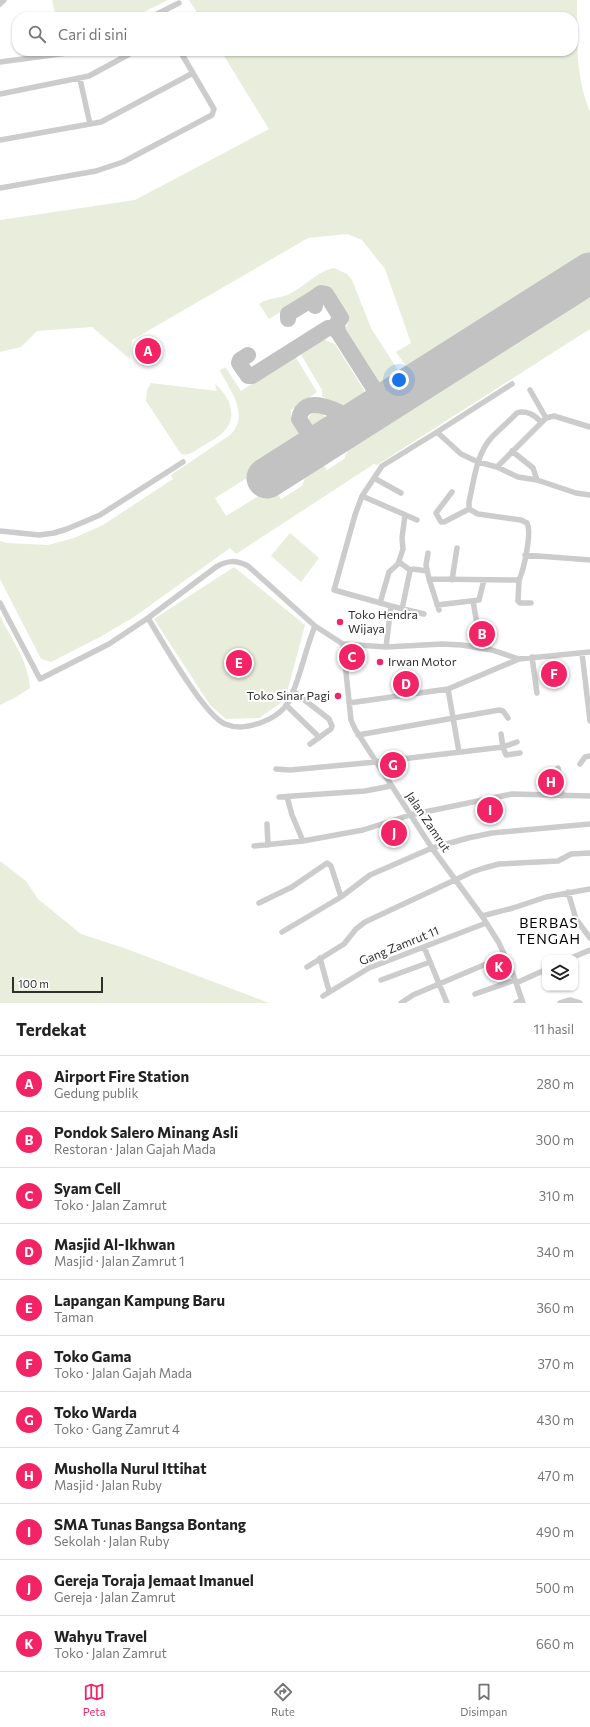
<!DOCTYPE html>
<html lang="id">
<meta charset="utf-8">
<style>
body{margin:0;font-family:Commissioner,sans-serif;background:#f2f2f2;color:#222}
.controls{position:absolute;right:12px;bottom:12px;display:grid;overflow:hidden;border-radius:8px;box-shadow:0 1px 3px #0004}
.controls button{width:36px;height:36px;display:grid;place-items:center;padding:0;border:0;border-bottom:1px solid #e0e0e0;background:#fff;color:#222;font:20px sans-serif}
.scale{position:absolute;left:12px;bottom:10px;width:91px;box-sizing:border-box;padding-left:4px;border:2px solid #2f2f2f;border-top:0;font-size:11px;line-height:14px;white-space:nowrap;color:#2f2f2f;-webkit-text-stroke:3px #fff;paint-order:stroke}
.you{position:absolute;left:399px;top:380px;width:14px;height:14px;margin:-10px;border:3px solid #fff;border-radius:50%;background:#1a73e8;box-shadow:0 0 0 6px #1a73e833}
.badge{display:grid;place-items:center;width:26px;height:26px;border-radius:50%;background:#f22465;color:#fff;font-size:13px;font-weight:700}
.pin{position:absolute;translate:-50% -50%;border:2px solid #fff;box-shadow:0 1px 4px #0006}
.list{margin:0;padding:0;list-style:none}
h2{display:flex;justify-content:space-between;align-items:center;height:52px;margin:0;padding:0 16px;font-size:17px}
h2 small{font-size:13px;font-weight:400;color:#767676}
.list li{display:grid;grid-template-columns:26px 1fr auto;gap:12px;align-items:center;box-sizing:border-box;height:56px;padding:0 16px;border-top:1px solid #e0e0e0}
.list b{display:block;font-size:15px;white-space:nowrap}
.list p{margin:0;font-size:13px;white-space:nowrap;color:#767676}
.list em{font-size:13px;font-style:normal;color:#767676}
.icon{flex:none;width:22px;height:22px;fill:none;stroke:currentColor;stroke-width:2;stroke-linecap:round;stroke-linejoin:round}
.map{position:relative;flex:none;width:590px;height:1003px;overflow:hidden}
.search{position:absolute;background:#fff;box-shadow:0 1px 3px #0004;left:12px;right:12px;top:12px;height:44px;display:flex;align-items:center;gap:10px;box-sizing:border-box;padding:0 14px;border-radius:16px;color:#767676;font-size:15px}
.sheet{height:668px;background:#fff}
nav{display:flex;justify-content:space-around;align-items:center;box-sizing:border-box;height:56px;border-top:1px solid #e0e0e0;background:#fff;font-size:11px;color:#767676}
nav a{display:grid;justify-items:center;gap:2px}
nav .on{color:#f22465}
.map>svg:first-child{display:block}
.green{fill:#e9eddb}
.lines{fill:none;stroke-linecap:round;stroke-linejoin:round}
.taxiway{stroke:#c2c2c2;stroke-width:16}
.runway{stroke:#c2c2c2;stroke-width:41}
.street{stroke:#ccc;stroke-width:5.5}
.poi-dot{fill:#f22465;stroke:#fff;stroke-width:1.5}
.labels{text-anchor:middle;stroke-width:4;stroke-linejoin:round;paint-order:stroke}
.poi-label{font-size:12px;fill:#2f2f2f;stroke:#fff;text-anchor:start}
.street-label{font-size:12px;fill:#2f2f2f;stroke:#fff}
.quarter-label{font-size:14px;letter-spacing:1px;fill:#000;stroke:#fff}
</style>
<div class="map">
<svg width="590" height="1003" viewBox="0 0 590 1003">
<rect width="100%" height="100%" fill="#fff"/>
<path class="green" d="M 52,0 L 168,0 L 134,17 L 56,17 Z
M 189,0 L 577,0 C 577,38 575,76 590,112 L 590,260 L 416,371 L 408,369 L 396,352 L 411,343 L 385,269 L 362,240 L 347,234 L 308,238 L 132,340 L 130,359 L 92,327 L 37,331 L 21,347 L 0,352 L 0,220 L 135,200 L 269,129 L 221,51 L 573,51 L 573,17 L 200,17 Z
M 334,268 L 347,274 L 352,280 L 371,328 L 401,375 L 399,382 L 389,389 L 383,389 L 375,384 L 347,339 L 346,328 L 348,323 L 324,286 L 269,319 L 259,304 C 269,297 281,299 291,293 C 306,286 317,271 334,268 Z
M 590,285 L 590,329 L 377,465 L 374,464 L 236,554 L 230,548 L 134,617 L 100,637 L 51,662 L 41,659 L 0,579 L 0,541 L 7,543 L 48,545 L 74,538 L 103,525 L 173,479 L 171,475 L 230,435 C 250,416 231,391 220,371 L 221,369 L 226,368 L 241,391 L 295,356 L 317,392 L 291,410 L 291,420 L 305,442 L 215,498 L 226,516 L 273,487 L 281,499 L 302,486 L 311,462 L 319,458 L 327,470 L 344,459 L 354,435 Z
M 322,339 L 335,344 L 364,390 L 364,401 L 362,406 L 353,411 L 338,405 L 322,396 L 322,390 L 300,353 Z
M 151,383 L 217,391 L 215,384 C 228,395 238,414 226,429 C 220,437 211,441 203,446 C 196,450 190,456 181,454 L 146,401 L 147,390 Z
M308 421a9 9 0 1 1 18 0a9 9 0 1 1-18 0Z
M 290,533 L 319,558 L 301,582 L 271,556 Z
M 234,567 L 305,625 L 285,700 L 259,718 L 226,719 L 210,705 L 154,619 Z
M 0,616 C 11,639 29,662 30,688 L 16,697 L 0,705 Z
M 0,861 L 26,881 L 38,899 L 81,934 L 124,948 L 269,1003 L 0,1003 Z"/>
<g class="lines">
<path class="taxiway" d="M 315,306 L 314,298 L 321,293 L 326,294 L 341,318 L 337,323 L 338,332
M 288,319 L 288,314 L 314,298
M 248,355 L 240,360 L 239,363 L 248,376 L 252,376 L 328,328 L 333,328 L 338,332 L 378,395
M 372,412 L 377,403 L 378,395 L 393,398
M 317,447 L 299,419 C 304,390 343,414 357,421"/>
<path class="runway" d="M 267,478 L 590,273"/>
<path class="street" d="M 0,4 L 4,0
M 151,17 L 179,3
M 0,62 L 82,51
M 80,79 L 90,124
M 0,94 L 89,76 L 135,51
M 0,140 L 101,122 L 193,73
M 0,188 L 96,171 L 123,162 L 212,115 L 214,109 L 180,51
M 530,390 L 546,418
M 437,432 L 512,384
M 512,451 L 533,468 L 537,480
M 497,467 L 546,418 L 554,416 L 590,427
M 374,478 L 401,493
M 452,492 L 436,513 L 441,522 L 444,522 L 469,509
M 362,496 L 355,515 L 334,590 L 391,606 L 386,647
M 417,520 L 362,496 L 382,466 L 437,432 L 461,454 L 478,462 L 497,467 L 518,477 L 537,480 L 576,493 L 590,495
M 0,531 L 39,535 L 54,533 L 67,529 L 100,515 L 183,462
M 428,553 L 426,565 L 429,579 L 519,580 C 524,569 532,533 527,523 L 521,520 L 478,514 L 469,509 L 469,502 C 474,481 476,454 492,437 C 500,429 509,421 517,413 C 526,410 535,415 541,422
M 525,555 L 590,560
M 399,562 L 410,570
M 429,579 L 439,610
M 452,580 L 457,548
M 519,580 L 518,601 L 520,603 L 531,603
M 473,601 L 478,630 L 476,647
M 0,603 L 40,679 L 109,644 L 148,618 L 216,567 C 228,560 236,560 248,566 L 315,626 L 343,644 L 386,647 L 442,644 L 462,645 L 492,650 L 519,659 L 590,652
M 380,603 L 389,572 L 398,564 L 403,549 L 402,538 L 405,515
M 437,605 L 479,600 L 484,580
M 391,606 L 424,614
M 402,609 L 410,571 L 413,569 L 427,571
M 148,618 C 162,641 204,715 225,724 C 237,729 248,727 260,723 C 271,719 283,712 289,701 C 300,679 305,650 315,626
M 343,644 L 351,720 L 355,729 L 432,848 L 482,916 L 499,943 L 513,974 L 523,1003
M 582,653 L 590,721
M 532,657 L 537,693
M 448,689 L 459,752
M 293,691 L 329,719 L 332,726 L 331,729 L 310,744
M 349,703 L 448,689 L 519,659
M 286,705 L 319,737
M 501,734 L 503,747 L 517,742
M 358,735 L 499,710 L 503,711 L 508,718
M 580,764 L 585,757 L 590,756
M 558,768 L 562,796
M 276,769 L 290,770 L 376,762 L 503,747 L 506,755 L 520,753
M 279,797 L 365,791 L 391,786
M 287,797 L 292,815 L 303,841
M 267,824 L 268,845
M 254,846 L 303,841 L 363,830 L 410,815 L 512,794 L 590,796
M 568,892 L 576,919 L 590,938
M 259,903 L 292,887 L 327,863 L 331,866 L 341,897
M 482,916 L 513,908 L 546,897 L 590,889
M 282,932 L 341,897 L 370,875 L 432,848 L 468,838 L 492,833 L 590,824
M 424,947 L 447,1003
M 320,958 L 329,991
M 571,958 L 590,950
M 307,967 L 344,944 L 356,929 L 365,922 L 472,872 L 484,868 L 499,864 L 558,861 L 571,854 L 590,853
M 381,980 L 430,962
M 516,983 L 545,970
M 475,994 L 515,980
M 323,996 L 369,968 L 486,923
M 401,1003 L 413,995 L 505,956
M 516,1003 L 522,1000
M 560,1003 L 570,1000 L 580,1003"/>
</g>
<g class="poi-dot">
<circle cx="340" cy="622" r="4"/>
<circle cx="380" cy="662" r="4"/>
<circle cx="338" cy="696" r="4"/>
</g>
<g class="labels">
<g class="poi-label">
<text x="348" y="619">Toko Hendra<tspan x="348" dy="14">Wijaya</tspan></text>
<text x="388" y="666">Irwan Motor</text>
<text x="330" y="700" text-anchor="end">Toko Sinar Pagi</text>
</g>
<g class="street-label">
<text transform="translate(428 822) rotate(56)" y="4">Jalan Zamrut</text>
<text transform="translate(399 946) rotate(-22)" y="4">Gang Zamrut 11</text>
</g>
<g class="quarter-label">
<text x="549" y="928">BERBAS<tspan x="549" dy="16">TENGAH</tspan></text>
</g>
</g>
</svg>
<div class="controls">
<button><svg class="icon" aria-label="layers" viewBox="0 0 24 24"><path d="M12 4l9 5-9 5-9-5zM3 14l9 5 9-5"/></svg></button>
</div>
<div class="scale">100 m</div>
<div class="you"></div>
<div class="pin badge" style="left:148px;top:351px">A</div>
<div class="pin badge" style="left:482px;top:634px">B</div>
<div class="pin badge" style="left:352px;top:657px">C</div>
<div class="pin badge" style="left:406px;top:684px">D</div>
<div class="pin badge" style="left:239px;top:663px">E</div>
<div class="pin badge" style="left:554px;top:674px">F</div>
<div class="pin badge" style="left:393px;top:765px">G</div>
<div class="pin badge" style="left:551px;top:782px">H</div>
<div class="pin badge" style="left:490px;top:810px">I</div>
<div class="pin badge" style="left:394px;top:833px">J</div>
<div class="pin badge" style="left:499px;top:967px">K</div>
<div class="search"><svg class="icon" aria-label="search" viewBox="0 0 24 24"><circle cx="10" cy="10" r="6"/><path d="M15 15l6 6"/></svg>Cari di sini</div>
</div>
<section class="sheet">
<h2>Terdekat<small>11 hasil</small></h2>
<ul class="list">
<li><span class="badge">A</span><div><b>Airport Fire Station</b><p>Gedung publik</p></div><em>280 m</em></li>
<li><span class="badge">B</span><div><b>Pondok Salero Minang Asli</b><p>Restoran · Jalan Gajah Mada</p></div><em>300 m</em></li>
<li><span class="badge">C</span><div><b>Syam Cell</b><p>Toko · Jalan Zamrut</p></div><em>310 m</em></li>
<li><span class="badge">D</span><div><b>Masjid Al-Ikhwan</b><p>Masjid · Jalan Zamrut 1</p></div><em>340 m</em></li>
<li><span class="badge">E</span><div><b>Lapangan Kampung Baru</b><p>Taman</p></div><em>360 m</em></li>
<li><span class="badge">F</span><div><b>Toko Gama</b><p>Toko · Jalan Gajah Mada</p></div><em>370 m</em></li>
<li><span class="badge">G</span><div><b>Toko Warda</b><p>Toko · Gang Zamrut 4</p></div><em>430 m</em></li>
<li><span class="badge">H</span><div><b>Musholla Nurul Ittihat</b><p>Masjid · Jalan Ruby</p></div><em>470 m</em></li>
<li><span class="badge">I</span><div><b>SMA Tunas Bangsa Bontang</b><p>Sekolah · Jalan Ruby</p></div><em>490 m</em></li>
<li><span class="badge">J</span><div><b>Gereja Toraja Jemaat Imanuel</b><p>Gereja · Jalan Zamrut</p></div><em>500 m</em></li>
<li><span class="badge">K</span><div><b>Wahyu Travel</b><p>Toko · Jalan Zamrut</p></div><em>660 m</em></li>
</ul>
</section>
<nav>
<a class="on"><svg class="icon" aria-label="map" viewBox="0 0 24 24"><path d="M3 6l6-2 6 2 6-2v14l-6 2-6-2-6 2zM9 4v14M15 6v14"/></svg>Peta</a>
<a><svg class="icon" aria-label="directions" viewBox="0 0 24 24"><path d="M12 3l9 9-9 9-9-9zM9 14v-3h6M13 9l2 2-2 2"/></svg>Rute</a>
<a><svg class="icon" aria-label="saved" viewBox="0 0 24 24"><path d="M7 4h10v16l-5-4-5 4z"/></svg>Disimpan</a>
</nav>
